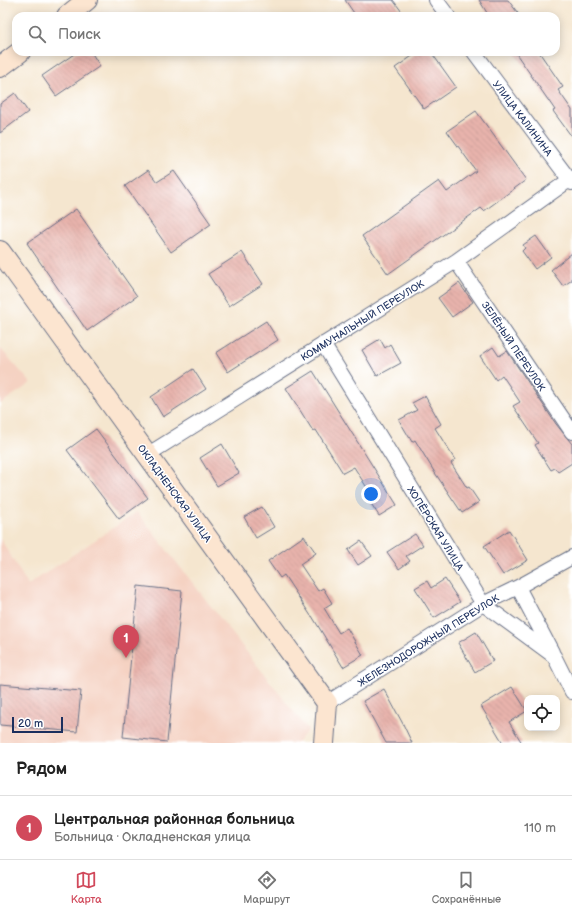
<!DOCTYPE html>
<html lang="ru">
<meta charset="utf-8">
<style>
body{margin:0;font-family:"Balsamiq Sans",sans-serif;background:#f2f2f2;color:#222}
.controls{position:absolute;right:12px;bottom:12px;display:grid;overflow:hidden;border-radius:8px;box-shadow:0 2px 10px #0003}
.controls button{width:36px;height:36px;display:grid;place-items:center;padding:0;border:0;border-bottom:1px solid #e0e0e0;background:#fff;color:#222;font:20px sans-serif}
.scale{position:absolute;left:12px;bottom:10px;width:51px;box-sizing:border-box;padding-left:4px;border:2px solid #1b2f5e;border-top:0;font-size:11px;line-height:14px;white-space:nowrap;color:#1b2f5e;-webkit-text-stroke:3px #fff;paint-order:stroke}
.you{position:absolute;left:371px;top:494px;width:14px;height:14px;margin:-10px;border:3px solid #fff;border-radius:50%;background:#1a73e8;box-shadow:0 0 0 6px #1a73e833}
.badge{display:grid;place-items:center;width:26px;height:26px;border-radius:50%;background:#d1495b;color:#fff;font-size:13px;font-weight:700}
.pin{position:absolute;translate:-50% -33px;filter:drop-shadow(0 1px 2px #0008)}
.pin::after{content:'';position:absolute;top:21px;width:14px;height:12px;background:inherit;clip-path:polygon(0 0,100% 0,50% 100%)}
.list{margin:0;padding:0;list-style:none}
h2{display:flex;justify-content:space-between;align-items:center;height:52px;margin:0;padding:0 16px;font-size:17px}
h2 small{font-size:13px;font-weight:400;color:#767676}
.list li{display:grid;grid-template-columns:26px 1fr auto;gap:12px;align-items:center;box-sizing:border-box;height:64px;padding:0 16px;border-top:1px solid #e0e0e0}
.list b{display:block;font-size:15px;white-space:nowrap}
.list p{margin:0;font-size:13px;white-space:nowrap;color:#767676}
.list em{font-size:13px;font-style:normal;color:#767676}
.icon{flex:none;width:22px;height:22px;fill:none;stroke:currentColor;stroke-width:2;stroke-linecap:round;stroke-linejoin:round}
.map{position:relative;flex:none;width:572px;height:743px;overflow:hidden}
.search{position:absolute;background:#fff;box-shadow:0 2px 10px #0003;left:12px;right:12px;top:12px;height:44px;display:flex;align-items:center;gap:10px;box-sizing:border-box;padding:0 14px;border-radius:12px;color:#767676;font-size:15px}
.sheet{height:116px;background:#fff}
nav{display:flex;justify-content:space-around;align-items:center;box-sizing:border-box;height:56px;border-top:1px solid #e0e0e0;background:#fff;font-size:11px;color:#767676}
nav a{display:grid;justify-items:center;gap:2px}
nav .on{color:#d1495b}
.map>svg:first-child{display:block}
.built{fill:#f5d2c2}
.building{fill:url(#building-back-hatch)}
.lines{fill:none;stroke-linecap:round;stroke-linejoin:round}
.street-casing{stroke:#676f86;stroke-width:16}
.secondary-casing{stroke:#676f86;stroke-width:22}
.street{stroke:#fff;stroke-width:14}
.secondary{stroke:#fce5d0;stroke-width:20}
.labels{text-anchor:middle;stroke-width:3;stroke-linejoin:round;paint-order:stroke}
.street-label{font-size:10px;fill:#1b2f5e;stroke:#fff}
</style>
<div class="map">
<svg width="572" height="743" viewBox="0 0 572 743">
<defs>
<pattern id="building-back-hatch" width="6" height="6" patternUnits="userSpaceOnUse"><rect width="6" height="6" fill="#e8b3ac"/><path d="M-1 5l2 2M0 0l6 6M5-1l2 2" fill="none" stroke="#c69a96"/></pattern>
</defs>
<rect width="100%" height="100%" fill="#fff"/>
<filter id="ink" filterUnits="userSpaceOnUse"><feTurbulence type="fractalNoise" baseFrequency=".025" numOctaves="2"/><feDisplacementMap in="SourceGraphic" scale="8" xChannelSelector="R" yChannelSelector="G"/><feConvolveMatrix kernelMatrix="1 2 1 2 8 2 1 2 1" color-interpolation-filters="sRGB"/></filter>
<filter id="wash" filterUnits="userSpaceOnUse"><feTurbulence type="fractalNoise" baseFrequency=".012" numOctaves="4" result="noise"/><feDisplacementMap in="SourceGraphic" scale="16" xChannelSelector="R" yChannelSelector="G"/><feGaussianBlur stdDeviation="0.9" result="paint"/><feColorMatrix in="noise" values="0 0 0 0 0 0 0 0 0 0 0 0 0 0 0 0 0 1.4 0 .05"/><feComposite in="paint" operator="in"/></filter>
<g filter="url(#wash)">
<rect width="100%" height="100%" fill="#f5e6cf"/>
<path class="built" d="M 0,348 L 31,383 L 0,404 Z
M 137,512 L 308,730 L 297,743 L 0,743 L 0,538 L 28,585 Z"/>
<g id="blocks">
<path class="building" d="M 345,0 L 393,0 L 405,16 L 356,16 Z
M 479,0 L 508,0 L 520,16 L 489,16 Z
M 77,52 L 91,52 L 100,66 L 56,96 L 42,76 Z
M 418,52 L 431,52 L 456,87 L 424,109 L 395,68 Z
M 515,52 L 539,52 L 563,87 L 558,90 L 572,110 L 572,137 L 553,111 L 555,110 Z
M 15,93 L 28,112 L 0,133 L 0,104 Z
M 476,111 L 526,180 L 484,211 L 481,208 L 388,274 L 362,236 L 439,181 L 447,192 L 476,171 L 447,131 Z
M 148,170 L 157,182 L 174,171 L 211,224 L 171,252 L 125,186 Z
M 76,209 L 137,296 L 87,331 L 27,243 Z
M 536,236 L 551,257 L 535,269 L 522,251 L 525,248 L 523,245 Z
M 242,252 L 263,284 L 229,306 L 208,274 Z
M 572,253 L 572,280 L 563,286 L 551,270 Z
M 459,283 L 473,302 L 452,317 L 438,298 Z
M 266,321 L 278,340 L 228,372 L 216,353 Z
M 380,339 L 385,348 L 390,344 L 401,363 L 377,376 L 362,350 Z
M 493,347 L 499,356 L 507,351 L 556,424 L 572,444 L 572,463 L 558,472 L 555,468 L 551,470 L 535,445 L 538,443 L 513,406 L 520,402 L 502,375 L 496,380 L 480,356 Z
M 193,369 L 206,389 L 163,417 L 151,397 Z
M 313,371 L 397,505 L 379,516 L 365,494 L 369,491 L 354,467 L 343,473 L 316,430 L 313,431 L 286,388 Z
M 425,396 L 441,424 L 435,428 L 455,460 L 451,463 L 467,488 L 469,487 L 479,502 L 462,513 L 435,473 L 415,440 L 412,442 L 399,420 L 417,410 L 412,403 Z
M 96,429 L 148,498 L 119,519 L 67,450 Z
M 222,444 L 239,473 L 217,486 L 200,458 Z
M 262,507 L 274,527 L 256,538 L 244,517 Z
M 509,530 L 528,560 L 503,575 L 484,546 Z
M 415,534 L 423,545 L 406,556 L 410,561 L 399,569 L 387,552 Z
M 304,536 L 316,553 L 300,564 L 318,591 L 323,588 L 332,603 L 324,608 L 339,633 L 347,628 L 363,655 L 343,667 L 312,616 L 311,616 L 284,575 L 280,578 L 268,561 Z
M 361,541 L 372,556 L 358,565 L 348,550 Z
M 445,579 L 460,602 L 434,618 L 415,588 L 427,581 L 431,588 Z
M 138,586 L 182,591 L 167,742 L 123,737 Z
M 476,632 L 493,661 L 475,672 L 458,643 Z
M 0,684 L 81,691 L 77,732 L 0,725 Z
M 512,687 L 527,711 L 509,722 L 522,743 L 503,743 L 481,706 Z
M 384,689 L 403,724 L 412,743 L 386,743 L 363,701 Z"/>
</g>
</g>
<g filter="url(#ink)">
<use href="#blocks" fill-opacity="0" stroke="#676f86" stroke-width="1"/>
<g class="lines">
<defs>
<path id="street" d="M 436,0 L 448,16
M 474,52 L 572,183
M 456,261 L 572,432
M 323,344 L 483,604 L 554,656 L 572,692
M 147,455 L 456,261 L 572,178
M 518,587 L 552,652
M 327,703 L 483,604 L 518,587 L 572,557"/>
<path id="secondary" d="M 67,16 L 87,0
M 0,67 L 20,52
M 0,251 L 327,703 L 324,743"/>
</defs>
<use href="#street" class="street-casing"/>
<use href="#secondary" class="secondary-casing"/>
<use href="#street" class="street"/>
<use href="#secondary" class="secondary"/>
</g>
</g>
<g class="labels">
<g class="street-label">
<text transform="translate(523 118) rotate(53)" y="4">УЛИЦА КАЛИНИНА</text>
<text transform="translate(362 320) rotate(-32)" y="4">КОММУНАЛЬНЫЙ ПЕРЕУЛОК</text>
<text transform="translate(514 346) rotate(56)" y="4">ЗЕЛЁНЫЙ ПЕРЕУЛОК</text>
<text transform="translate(175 493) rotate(54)" y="4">ОКЛАДНЕНСКАЯ УЛИЦА</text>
<text transform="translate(436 528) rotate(58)" y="4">ХОПЁРСКАЯ УЛИЦА</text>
<text transform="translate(428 640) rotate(-32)" y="4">ЖЕЛЕЗНОДОРОЖНЫЙ ПЕРЕУЛОК</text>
</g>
</g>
</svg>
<div class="controls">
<button><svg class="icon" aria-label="locate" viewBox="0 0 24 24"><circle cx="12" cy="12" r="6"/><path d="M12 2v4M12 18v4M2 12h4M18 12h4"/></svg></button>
</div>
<div class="scale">20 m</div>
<div class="you"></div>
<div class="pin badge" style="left:126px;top:658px">1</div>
<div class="search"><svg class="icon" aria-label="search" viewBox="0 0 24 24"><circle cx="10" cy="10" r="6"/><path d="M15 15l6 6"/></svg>Поиск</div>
</div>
<section class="sheet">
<h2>Рядом<small></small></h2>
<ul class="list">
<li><span class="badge">1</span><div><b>Центральная районная больница</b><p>Больница · Окладненская улица</p></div><em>110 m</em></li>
</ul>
</section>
<nav>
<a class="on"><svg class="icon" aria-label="map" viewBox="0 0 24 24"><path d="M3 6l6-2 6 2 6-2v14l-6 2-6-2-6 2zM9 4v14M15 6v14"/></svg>Карта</a>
<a><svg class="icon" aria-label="directions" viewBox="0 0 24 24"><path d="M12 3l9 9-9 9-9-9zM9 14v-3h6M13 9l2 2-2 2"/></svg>Маршрут</a>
<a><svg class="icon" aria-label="saved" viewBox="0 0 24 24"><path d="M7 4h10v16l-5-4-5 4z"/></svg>Сохранённые</a>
</nav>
